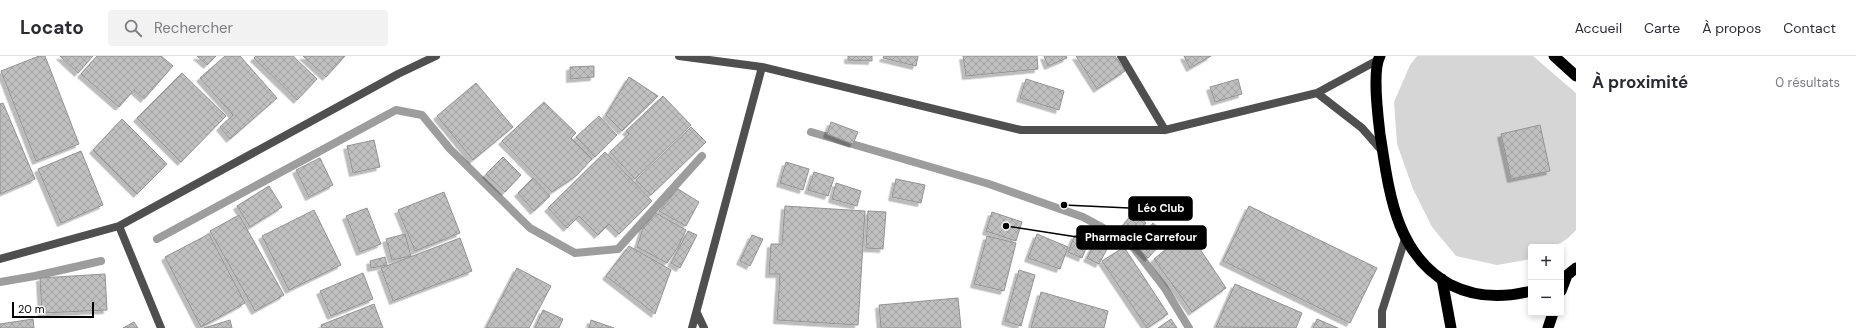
<!DOCTYPE html>
<html lang="fr">
<meta charset="utf-8">
<style>
body{margin:0;font-family:"DM Sans",sans-serif;background:#f2f2f3;color:#2b2b33}
.controls{position:absolute;right:12px;bottom:12px;display:grid;overflow:hidden;border-radius:4px;box-shadow:0 2px 6px #0003}
.controls button{width:36px;height:36px;display:grid;place-items:center;padding:0;border:0;border-bottom:1px solid #e1e1e2;background:#fff;color:#2b2b33;font:20px sans-serif}
.scale{position:absolute;left:12px;bottom:10px;width:82px;box-sizing:border-box;padding-left:4px;border:2px solid #000;border-top:0;font-size:11px;line-height:14px;white-space:nowrap;color:#000;-webkit-text-stroke:3px #fff;paint-order:stroke}
.list{margin:0;padding:0;list-style:none}
h2{display:flex;justify-content:space-between;align-items:center;height:52px;margin:0;padding:0 16px;font-size:17px}
h2 small{font-size:13px;font-weight:400;color:#7c7c81}
.icon{flex:none;width:22px;height:22px;fill:none;stroke:currentColor;stroke-width:2;stroke-linecap:round;stroke-linejoin:round}
.map{position:relative;flex:none;width:1576px;height:272px;overflow:hidden}
header{display:flex;align-items:center;gap:24px;box-sizing:border-box;height:56px;padding:0 20px;background:#fff;border-bottom:1px solid #e1e1e2}
header strong{font-size:19px}
nav{display:flex;gap:22px;margin-inline-start:auto;font-size:14px}
.search{width:280px;height:36px;background:#f2f2f3;display:flex;align-items:center;gap:10px;box-sizing:border-box;padding:0 14px;border-radius:4px;color:#7c7c81;font-size:15px}
main{display:flex}
aside{flex:1;background:#fff}
.map>svg:first-child{display:block}
.green{fill:#d6d6d6}
.lines{fill:none;stroke-linecap:round;stroke-linejoin:round}
.stream{stroke:#9d9d9d;stroke-width:8}
.building{fill:url(#building-cross-hatch);stroke:#939393;filter:url(#shadow)}
.service{stroke:#4f4f4f;stroke-width:8}
.minor{stroke:#4f4f4f;stroke-width:8}
.trunk{stroke:#000;stroke-width:11}
.leader{fill:none;stroke:#000;stroke-width:1.5}
.callout-dot{fill:#000;stroke:#fff;stroke-width:1.5}
.callout{fill:#000;stroke:#000;stroke-width:1.5}
.callout-label{font-size:11px;text-anchor:middle;font-weight:bold;fill:#fff}
</style>
<header>
<strong>Locato</strong>
<div class="search"><svg class="icon" aria-label="search" viewBox="0 0 24 24"><circle cx="10" cy="10" r="6"/><path d="M15 15l6 6"/></svg>Rechercher</div>
<nav><a>Accueil</a><a>Carte</a><a>À propos</a><a>Contact</a></nav>
</header>
<main>
<div class="map">
<svg width="1576" height="272" viewBox="0 0 1576 272">
<defs>
<pattern id="building-cross-hatch" width="8" height="8" patternUnits="userSpaceOnUse"><rect width="8" height="8" fill="#bfbfbf"/><path d="M0 0l8 8M0 8l8-8" fill="none" stroke="#a2a2a2"/></pattern>
<filter id="shadow"><feDropShadow dx="-3.5" dy="3.5" stdDeviation="0" flood-color="#0004"/></filter>
</defs>
<rect width="100%" height="100%" fill="#fff"/>
<path class="green" d="M 1417,0 L 1533,0 L 1576,37 L 1576,174 C 1561,191 1552,191 1531,191 L 1531,203 L 1497,209 L 1456,200 L 1432,171 L 1413,133 L 1397,88 L 1394,46 L 1410,9 Z"/>
<g class="lines">
<path class="stream" d="M 811,76 L 989,128 L 1083,161 L 1129,186 L 1164,231 L 1189,272
M 157,183 L 396,54 L 422,59 L 450,93 L 530,172 L 575,197 L 618,193 L 702,100
M 0,226 L 35,220 L 101,205"/>
</g>
<path class="building" d="M 39,0 L 45,0 L 79,88 L 36,105 L 1,15 Z
M 60,0 L 93,0 L 78,17 Z
M 97,0 L 161,0 L 173,10 L 144,43 L 134,34 L 119,51 L 81,18 Z
M 197,0 L 216,0 L 207,9 Z
M 225,0 L 240,0 L 277,42 L 230,83 L 220,71 L 233,59 L 200,22 Z
M 256,0 L 293,0 L 317,23 L 297,44 L 254,2 Z
M 303,0 L 345,0 L 326,21 Z
M 848,0 L 872,0 L 872,5 L 848,4 Z
M 884,0 L 918,0 L 916,10 L 883,2 Z
M 963,0 L 1037,0 L 1038,13 L 966,20 Z
M 1044,0 L 1066,0 L 1067,2 L 1048,10 Z
M 1076,0 L 1115,0 L 1125,15 L 1097,33 Z
M 1184,0 L 1211,0 L 1190,12 Z
M 594,10 L 594,21 L 570,23 L 570,11 Z
M 182,17 L 226,60 L 181,106 L 137,62 Z
M 629,21 L 658,40 L 622,75 L 606,59 Z
M 1026,23 L 1064,35 L 1059,54 L 1020,42 Z
M 1238,23 L 1242,38 L 1215,46 L 1210,31 Z
M 476,27 L 513,71 L 473,104 L 437,60 Z
M 663,40 L 691,69 L 635,123 L 610,96 L 629,78 L 626,75 Z
M 544,46 L 576,77 L 571,82 L 592,103 L 576,120 L 552,136 L 502,85 Z
M 3,47 L 35,123 L 0,138 L 0,48 Z
M 599,60 L 617,79 L 595,101 L 576,81 Z
M 122,63 L 167,108 L 137,138 L 93,94 Z
M 831,66 L 858,76 L 853,88 L 827,78 Z
M 1540,69 L 1550,115 L 1511,123 L 1501,78 Z
M 691,71 L 706,86 L 651,139 L 636,124 Z
M 374,84 L 380,111 L 353,117 L 347,90 Z
M 81,95 L 103,149 L 61,167 L 38,113 Z
M 605,96 L 652,145 L 619,178 L 609,168 L 598,179 L 579,160 L 567,172 L 548,152 Z
M 503,101 L 521,119 L 505,136 L 486,118 Z
M 320,102 L 333,129 L 309,141 L 296,114 Z
M 786,106 L 809,113 L 803,134 L 780,127 Z
M 814,116 L 834,122 L 828,140 L 808,134 Z
M 533,122 L 550,140 L 534,155 L 518,137 Z
M 896,123 L 925,129 L 921,147 L 892,141 Z
M 836,127 L 861,135 L 857,150 L 832,143 Z
M 269,130 L 282,151 L 250,171 L 237,150 Z
M 678,133 L 699,146 L 686,170 L 659,155 Z
M 444,136 L 460,177 L 415,195 L 398,154 Z
M 785,150 L 865,155 L 858,269 L 777,264 L 780,218 L 769,218 L 771,188 L 782,188 Z
M 1249,150 L 1377,212 L 1350,267 L 1223,205 Z
M 367,152 L 381,188 L 360,196 L 346,160 Z
M 314,154 L 341,209 L 289,234 L 262,180 Z
M 868,155 L 886,156 L 883,193 L 866,192 Z
M 992,156 L 1022,166 L 1016,185 L 986,175 Z
M 1134,156 L 1146,167 L 1132,185 L 1119,174 Z
M 656,157 L 686,174 L 678,191 L 667,207 L 637,191 L 643,172 Z
M 239,159 L 284,239 L 255,255 L 210,175 Z
M 1153,167 L 1168,180 L 1148,202 L 1134,188 Z
M 688,175 L 697,179 L 680,212 L 671,207 Z
M 1188,175 L 1226,232 L 1192,256 L 1154,203 Z
M 209,178 L 245,247 L 201,271 L 165,201 Z
M 405,178 L 411,200 L 392,204 L 386,183 Z
M 1037,178 L 1068,191 L 1060,213 L 1028,202 Z
M 752,179 L 763,183 L 750,210 L 740,205 Z
M 1075,179 L 1089,185 L 1082,202 L 1068,196 Z
M 987,180 L 1016,187 L 1004,235 L 974,228 Z
M 460,182 L 472,215 L 393,245 L 381,212 Z
M 1095,187 L 1107,193 L 1099,208 L 1087,202 Z
M 629,190 L 671,214 L 655,258 L 606,220 Z
M 1124,191 L 1168,258 L 1147,272 L 1102,205 Z
M 385,201 L 387,209 L 371,212 L 370,205 Z
M 517,212 L 551,230 L 529,272 L 486,272 Z
M 1019,214 L 1035,219 L 1021,270 L 1005,265 Z
M 363,217 L 373,243 L 331,260 L 320,235 Z
M 105,218 L 107,254 L 42,257 L 40,222 Z
M 1235,228 L 1302,257 L 1296,272 L 1216,271 Z
M 1041,236 L 1108,255 L 1104,272 L 1031,272 Z
M 958,242 L 961,272 L 881,272 L 879,249 Z
M 374,248 L 383,272 L 322,272 L 321,269 Z
M 543,254 L 563,263 L 559,272 L 535,272 Z
M 33,263 L 34,272 L 0,272 L 0,268 Z
M 1171,263 L 1177,272 L 1158,272 Z
M 1317,263 L 1338,272 L 1313,272 Z
M 230,264 L 232,272 L 204,272 Z
M 591,264 L 614,272 L 589,272 Z
M 134,266 L 138,272 L 123,272 Z"/>
<g class="lines">
<path class="service" d="M 1382,272 L 1382,255 L 1405,183"/>
<path class="minor" d="M 679,0 L 762,11 L 1021,74 L 1165,74 L 1317,37 L 1378,4
M 1121,0 L 1165,74
M 1317,37 L 1362,72 L 1383,96
M 119,170 L 161,272
M 0,203 L 119,170 L 398,18 L 436,0
M 697,257 L 704,272
M 692,272 L 762,11"/>
<path class="trunk" d="M 1380,0 C 1372,14 1378,61 1380,78 C 1389,135 1395,199 1451,229 C 1477,242 1504,242 1531,235
M 1554,0 L 1576,20
M 1442,223 L 1451,272
M 1561,224 L 1576,212
M 1561,235 L 1566,222
M 1548,272 L 1553,257"/>
</g>
<path class="leader" d="M1064 149L1129 152M1006 170L1077 181"/>
<g class="callout-dot">
<circle cx="1064" cy="149" r="4"/>
<circle cx="1006" cy="170" r="4"/>
</g>
<g class="callout">
<rect x="1129" y="141" width="63" height="23" rx="4"/>
<rect x="1077" y="170" width="129" height="23" rx="4"/>
</g>
<g class="callout-label">
<text x="1161" y="156">Léo Club</text>
<text x="1141" y="185">Pharmacie Carrefour</text>
</g>
</svg>
<div class="controls">
<button>+</button>
<button>−</button>
</div>
<div class="scale">20 m</div>
</div>
<aside>
<h2>À proximité<small>0 résultats</small></h2>
<ul class="list">
</ul>
</aside>
</main>
